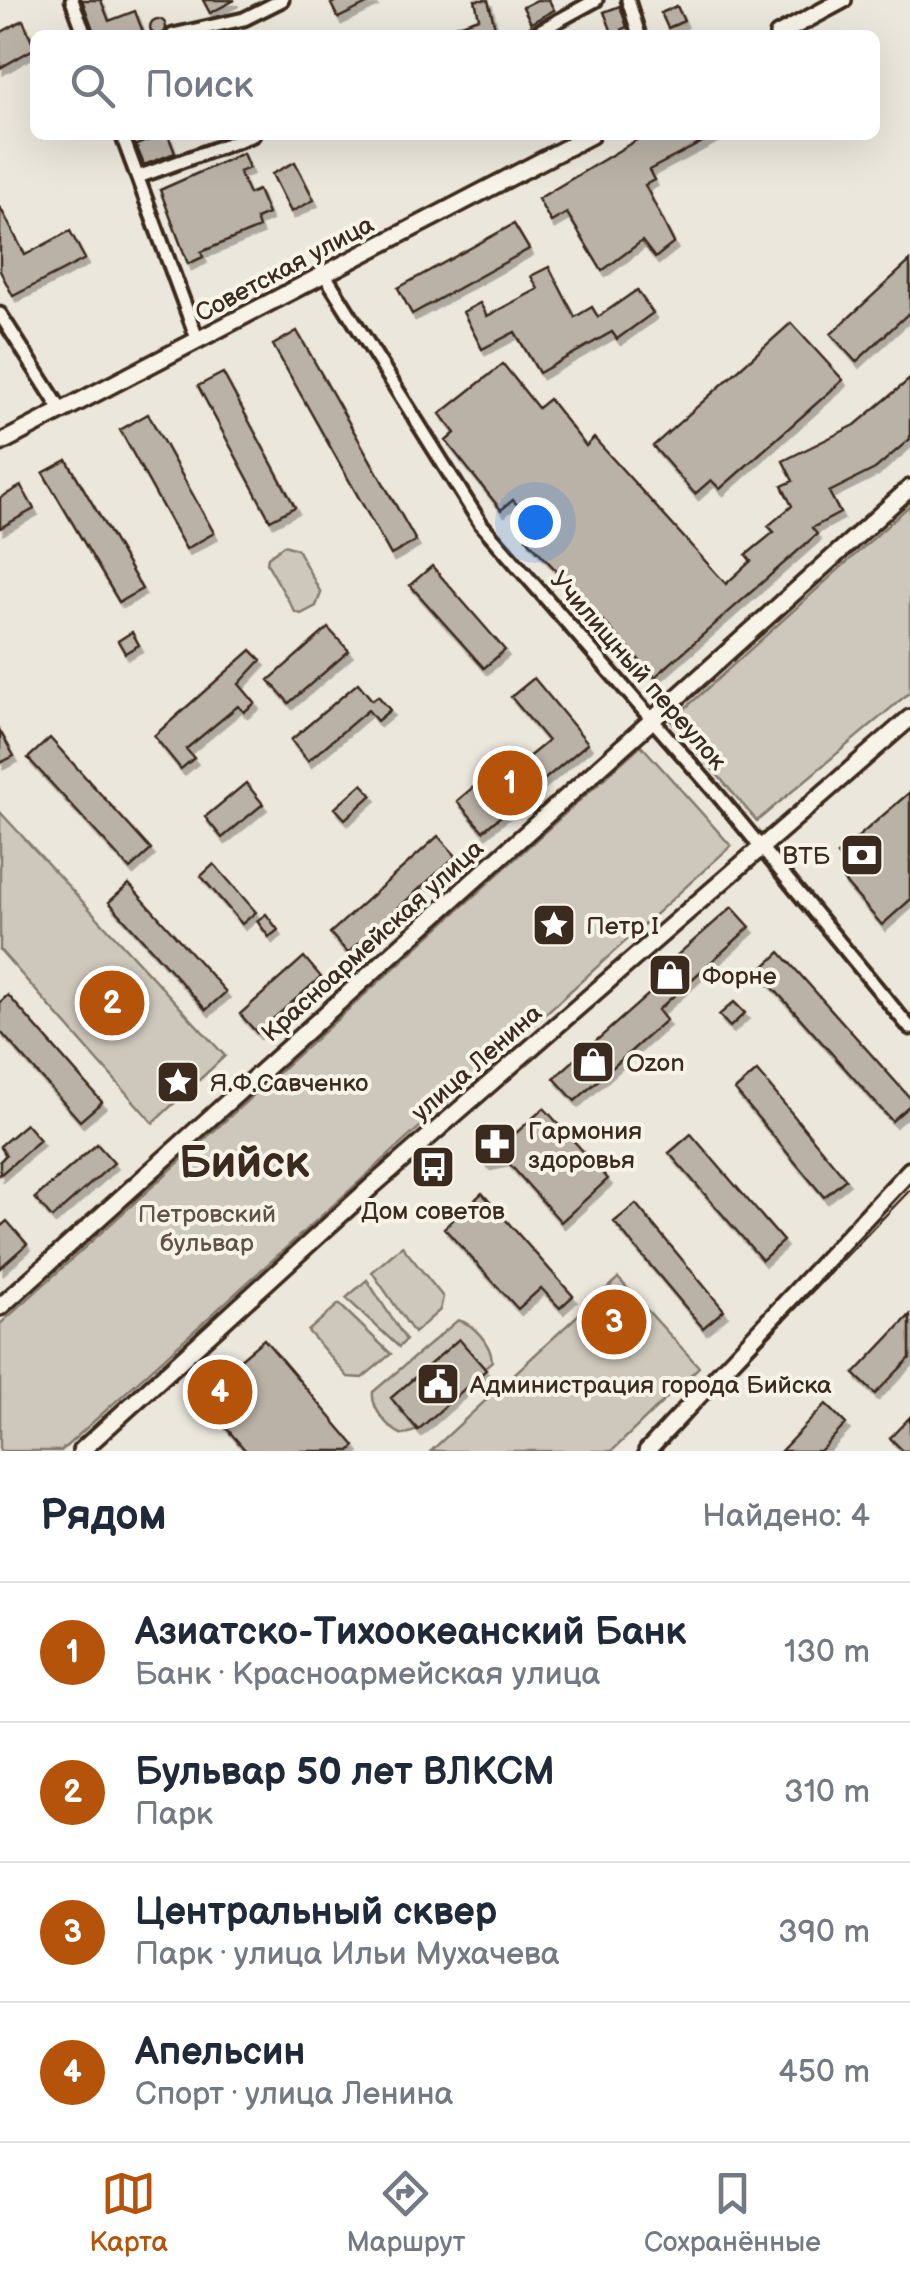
<!DOCTYPE html>
<html lang="ru">
<meta charset="utf-8">
<style>
body{margin:0;font-family:"Balsamiq Sans",sans-serif;background:#f6f6f7;color:#1f2937}
.you{position:absolute;left:535px;top:522px;width:35px;height:35px;margin:-25px;border:8px solid #fff;border-radius:50%;background:#1a73e8;box-shadow:0 0 0 15px #1a73e833}
.badge{display:grid;place-items:center;width:65px;height:65px;border-radius:50%;background:#b45309;color:#fff;font-size:32px;font-weight:700}
.pin{position:absolute;translate:-50% -50%;border:5px solid #fff;box-shadow:0 2px 10px #0006}
.list{margin:0;padding:0;list-style:none}
h2{display:flex;justify-content:space-between;align-items:center;height:130px;margin:0;padding:0 40px;font-size:42px}
h2 small{font-size:32px;font-weight:400;color:#747a83}
.list li{display:grid;grid-template-columns:65px 1fr auto;gap:30px;align-items:center;box-sizing:border-box;height:140px;padding:0 40px;border-top:2px solid #e0e1e3}
.list b{display:block;font-size:38px;white-space:nowrap}
.list p{margin:0;font-size:32px;white-space:nowrap;color:#747a83}
.list em{font-size:32px;font-style:normal;color:#747a83}
.icon{flex:none;width:55px;height:55px;fill:none;stroke:currentColor;stroke-width:2;stroke-linecap:round;stroke-linejoin:round}
.map{position:relative;flex:none;width:910px;height:1451px;overflow:hidden}
.search{position:absolute;background:#fff;box-shadow:0 10px 40px #0002;left:30px;right:30px;top:30px;height:110px;display:flex;align-items:center;gap:25px;box-sizing:border-box;padding:0 35px;border-radius:15px;color:#747a83;font-size:38px}
.sheet{height:690px;background:#fff}
nav{display:flex;justify-content:space-around;align-items:center;box-sizing:border-box;height:140px;border-top:2px solid #e0e1e3;background:#fff;font-size:28px;color:#747a83}
nav a{display:grid;justify-items:center;gap:5px}
nav .on{color:#b45309}
.map>svg:first-child{display:block}
.green{fill:#cec8bc;stroke:#84796d;stroke-width:2.5}
.building{fill:#bab2a7;stroke:#3b2a1e;stroke-width:2.5;filter:url(#shadow)}
.lines{fill:none;stroke-linecap:round;stroke-linejoin:round}
.street-casing{stroke:#3b2a1e;stroke-width:19}
.secondary-casing{stroke:#3b2a1e;stroke-width:22}
.street{stroke:#f7f3e8;stroke-width:11}
.secondary{stroke:#f7f3e8;stroke-width:15}
.tram{stroke:#3b2a1e;stroke-width:2.5}
.labels{text-anchor:middle;stroke-width:8;stroke-linejoin:round;paint-order:stroke}
.street-label{font-size:25px;fill:#3b2a1e;stroke:#f7f3e8}
.poi-label{font-size:25px;fill:#3b2a1e;stroke:#f7f3e8;text-anchor:start}
.park-label{font-size:25px;fill:#605246;stroke:#f7f3e8}
.town-label{font-size:45px;font-weight:bold;fill:#3b2a1e;stroke:#f7f3e8}
</style>
<div class="map">
<svg width="910" height="1451" viewBox="0 0 910 1451">
<defs>
<filter id="shadow"><feDropShadow dx="3.5" dy="6" stdDeviation="0" flood-color="#0004"/></filter>
</defs>
<rect width="100%" height="100%" fill="#ece7dc"/>
<filter id="ink" filterUnits="userSpaceOnUse"><feTurbulence type="fractalNoise" baseFrequency=".01" numOctaves="2"/><feDisplacementMap in="SourceGraphic" scale="20" xChannelSelector="R" yChannelSelector="G"/><feConvolveMatrix kernelMatrix="1 2 1 2 8 2 1 2 1" color-interpolation-filters="sRGB"/></filter>
<g filter="url(#ink)">
<path class="green" d="M 910,505 L 910,692 L 757,821 L 671,721 Z
M 284,545 L 297,549 L 321,593 L 316,606 L 301,614 L 295,612 L 267,563 L 268,557 Z
M 641,745 L 731,846 L 61,1451 L 0,1451 L 0,1324 Z
M 0,812 L 225,1056 L 153,1123 L 0,950 Z
M 402,1246 L 443,1297 L 440,1310 L 414,1333 L 372,1272 Z
M 618,1278 L 699,1367 L 612,1451 L 431,1451 Z
M 367,1280 L 406,1340 L 399,1347 L 346,1298 Z
M 339,1304 L 391,1354 L 362,1378 L 348,1377 L 308,1331 Z
M 458,1320 C 474,1324 491,1344 492,1361 L 415,1431 L 403,1435 C 388,1429 371,1408 373,1392 Z"/>
<path class="building" d="M 82,0 L 101,0 L 109,21 L 135,11 L 143,32 L 95,35 Z
M 203,0 L 235,0 L 210,13 Z
M 339,0 L 375,0 L 338,18 L 331,4 Z
M 475,0 L 488,0 L 496,31 L 458,35 L 455,26 L 479,18 Z
M 537,0 L 549,0 L 554,10 L 531,23 L 523,7 Z
M 620,6 L 627,27 L 622,29 L 624,35 L 613,35 L 604,12 Z
M 677,6 L 684,21 L 668,28 L 661,13 Z
M150 27a8 8 0 1 1 16 0a8 8 0 1 1-16 0Z
M 23,20 L 35,48 L 0,68 L 0,33 Z
M 161,135 L 168,135 L 175,153 L 144,165 L 136,145 Z
M 645,135 L 716,135 L 649,170 L 654,180 L 645,185 L 674,243 L 655,258 L 642,241 L 602,271 L 567,213 L 551,222 L 538,199 Z
M 243,153 L 249,168 L 239,172 L 249,194 L 258,190 L 268,214 L 256,219 L 259,228 L 201,252 L 203,257 L 188,264 L 160,190 Z
M 295,162 L 314,200 L 291,212 L 272,174 Z
M 0,207 L 25,255 L 70,231 L 85,259 L 13,296 L 0,271 Z
M 514,224 L 529,249 L 412,314 L 398,288 Z
M 910,261 L 910,312 L 856,362 L 831,334 Z
M 549,267 L 575,317 L 592,307 L 598,317 L 637,290 L 653,313 L 617,339 L 612,332 L 539,373 L 515,332 L 482,349 L 463,312 L 480,303 L 487,316 L 538,289 L 531,276 Z
M 791,323 L 843,380 L 720,489 L 711,480 L 695,494 L 653,446 Z
M 297,331 L 416,541 L 391,555 L 273,345 Z
M 503,364 L 538,408 L 549,399 L 586,446 L 594,438 L 726,584 L 751,561 L 746,555 L 774,532 L 768,526 L 792,506 L 782,486 L 793,481 L 783,461 L 855,425 L 910,379 L 910,439 L 875,469 L 829,492 L 840,513 L 812,528 L 817,534 L 655,677 L 526,538 L 537,528 L 513,500 L 501,510 L 446,441 L 455,433 L 440,414 Z
M 223,373 L 295,507 L 270,520 L 198,386 Z
M 148,414 L 214,533 L 186,549 L 120,430 Z
M 67,460 L 142,589 L 119,602 L 43,473 Z
M 21,486 L 34,509 L 0,528 L 0,498 Z
M 432,566 L 505,650 L 484,668 L 410,585 Z
M 328,628 L 349,651 L 289,703 L 269,680 Z
M 132,632 L 139,645 L 125,653 L 118,641 Z
M 251,650 L 261,660 L 239,684 L 255,703 L 244,712 L 238,706 L 186,749 L 194,758 L 181,769 L 154,736 Z
M 534,678 L 588,743 L 483,831 L 457,801 L 477,784 L 484,793 L 548,741 L 511,697 Z
M 358,683 L 372,700 L 378,696 L 390,710 L 377,721 L 368,710 L 308,761 L 291,740 Z
M 0,731 L 14,756 L 0,763 Z
M 50,738 L 151,850 L 130,869 L 28,758 Z
M 246,783 L 263,804 L 222,838 L 205,817 Z
M 362,784 L 372,795 L 345,819 L 335,808 Z
M 910,792 L 910,900 L 882,925 L 843,880 L 852,872 L 837,855 Z
M 438,836 L 456,856 L 348,953 L 330,933 Z
M 214,864 L 256,912 L 242,924 L 201,876 Z
M 129,884 L 226,992 L 206,1010 L 109,902 Z
M 732,907 L 750,927 L 658,1010 L 666,1020 L 575,1101 L 554,1078 L 657,987 L 650,979 Z
M 266,914 L 278,930 L 269,937 L 257,921 Z
M 780,952 L 910,1098 L 910,1105 L 892,1121 L 759,972 Z
M 304,957 L 321,977 L 257,1033 L 240,1014 Z
M 8,995 L 102,1102 L 80,1121 L 0,1031 L 0,1002 Z
M 734,1002 L 745,1013 L 730,1027 L 719,1015 Z
M 757,1071 L 846,1179 L 824,1197 L 735,1090 Z
M 544,1108 L 608,1179 L 561,1222 L 506,1160 L 487,1164 L 480,1155 L 481,1143 L 489,1135 L 507,1141 Z
M 26,1124 L 40,1140 L 0,1175 L 0,1161 L 6,1155 L 0,1146 Z
M 691,1134 L 783,1241 L 762,1260 L 669,1153 Z
M 97,1144 L 114,1163 L 52,1218 L 35,1198 Z
M 482,1193 L 573,1296 L 560,1308 L 541,1288 L 518,1309 L 444,1228 Z
M 636,1204 L 724,1310 L 703,1328 L 614,1222 Z
M 7,1221 L 27,1244 L 0,1268 L 0,1227 Z
M 910,1315 L 910,1358 L 875,1394 L 854,1374 Z
M 264,1339 L 355,1446 L 350,1451 L 246,1451 L 198,1395 Z
M 459,1339 L 486,1370 L 418,1430 L 391,1398 Z
M 826,1404 L 846,1424 L 820,1451 L 781,1451 Z
M 910,1417 L 910,1451 L 903,1451 L 890,1438 Z"/>
<g class="lines">
<defs>
<path id="street" d="M 72,0 L 85,35
M 628,0 L 639,35
M 173,35 L 244,19 L 282,0
M 532,35 L 596,0
M 122,135 L 198,341
M 138,177 L 253,135
M 325,275 L 481,524 L 717,794 L 910,1028
M 0,314 L 61,410"/>
<path id="secondary" d="M 778,35 L 843,0
M 0,443 L 591,135
M 0,1307 L 910,488
M 81,1451 L 371,1187 L 910,718
M 647,1451 L 910,1170"/>
</defs>
<use href="#street" class="street-casing"/>
<use href="#secondary" class="secondary-casing"/>
<use href="#street" class="street"/>
<use href="#secondary" class="secondary"/>
<path class="tram" d="M 658,1451 L 910,1190"/>
</g>
</g>
<defs>
<symbol id="bank-square" viewBox="-11 -11 22 22"><rect x="-9" y="-9" width="18" height="18" rx="4" fill="#3b2a1e" stroke="#f7f3e8"/><path d="M-6-4H6V4H-6ZM0-2.3a2.3 2.3 0 1 0 0 4.6a2.3 2.3 0 1 0 0-4.6Z" fill="#fff"/></symbol>
<symbol id="sight-square" viewBox="-11 -11 22 22"><rect x="-9" y="-9" width="18" height="18" rx="4" fill="#3b2a1e" stroke="#f7f3e8"/><path d="M0-6L1.8-2.2L6-1.7L2.9 1.2L3.7 5.4L0 3.3L-3.7 5.4L-2.9 1.2L-6-1.7L-1.8-2.2Z" fill="#fff"/></symbol>
<symbol id="shop-square" viewBox="-11 -11 22 22"><rect x="-9" y="-9" width="18" height="18" rx="4" fill="#3b2a1e" stroke="#f7f3e8"/><path d="M-5-2.5h2.3a2.7 3.5 0 0 1 5.4 0H5L5.5 6h-11ZM-1.5-2.5h3a1.5 2.3 0 0 0-3 0Z" fill="#fff"/></symbol>
<symbol id="pharmacy-square" viewBox="-11 -11 22 22"><rect x="-9" y="-9" width="18" height="18" rx="4" fill="#3b2a1e" stroke="#f7f3e8"/><path d="M-2-6h4v4h4v4h-4v4h-4v-4h-4v-4h4Z" fill="#fff"/></symbol>
<symbol id="bus-square" viewBox="-11 -11 22 22"><rect x="-9" y="-9" width="18" height="18" rx="4" fill="#3b2a1e" stroke="#f7f3e8"/><path d="M-5-6H5V4H4V6H2V4H-2V6H-4V4H-5ZM-3.5-4V0h7V-4ZM-3.5 1.2v1.5H-2V1.2ZM2 1.2v1.5H3.5V1.2Z" fill="#fff"/></symbol>
<symbol id="civic-square" viewBox="-11 -11 22 22"><rect x="-9" y="-9" width="18" height="18" rx="4" fill="#3b2a1e" stroke="#f7f3e8"/><path d="M-.6-6.5H3V-4.5H.6V-3L4-1V1h2V6H-6V1h2V-1L-.6-3ZM-1.2 2.5V6h2.4V2.5Z" fill="#fff"/></symbol>
</defs>
<g fill-rule="evenodd">
<use href="#bank-square" x="837" y="830" width="50" height="50"/>
<use href="#sight-square" x="529" y="900" width="50" height="50"/>
<use href="#shop-square" x="645" y="950" width="50" height="50"/>
<use href="#shop-square" x="568" y="1037" width="50" height="50"/>
<use href="#sight-square" x="153" y="1057" width="50" height="50"/>
<use href="#pharmacy-square" x="470" y="1119" width="50" height="50"/>
<use href="#bus-square" x="408" y="1142" width="50" height="50"/>
<use href="#civic-square" x="413" y="1359" width="50" height="50"/>
</g>
<g class="labels">
<g class="street-label">
<text transform="translate(284 268) rotate(-28)" y="9">Советская улица</text>
<text transform="translate(639 670) rotate(49)" y="9">Училищный переулок</text>
<text transform="translate(372 940) rotate(-42)" y="9">Красноармейская улица</text>
<text transform="translate(476 1062) rotate(-41)" y="9">улица Ленина</text>
</g>
<g class="poi-label">
<text x="830" y="864" text-anchor="end">ВТБ</text>
<text x="586" y="934">Петр I</text>
<text x="702" y="984">Форне</text>
<text x="626" y="1071">Ozon</text>
<text x="210" y="1091">Я.Ф.Савченко</text>
<text x="528" y="1139">Гармония<tspan x="528" dy="29">здоровья</tspan></text>
<text x="433" y="1219" text-anchor="middle">Дом советов</text>
<text x="470" y="1393">Администрация города Бийска</text>
</g>
<g class="park-label">
<text x="207" y="1222">Петровский<tspan x="207" dy="29">бульвар</tspan></text>
</g>
<g class="town-label">
<text x="244" y="1177">Бийск</text>
</g>
</g>
</svg>
<div class="you"></div>
<div class="pin badge" style="left:510px;top:783px">1</div>
<div class="pin badge" style="left:112px;top:1003px">2</div>
<div class="pin badge" style="left:614px;top:1322px">3</div>
<div class="pin badge" style="left:220px;top:1392px">4</div>
<div class="search"><svg class="icon" aria-label="search" viewBox="0 0 24 24"><circle cx="10" cy="10" r="6"/><path d="M15 15l6 6"/></svg>Поиск</div>
</div>
<section class="sheet">
<h2>Рядом<small>Найдено: 4</small></h2>
<ul class="list">
<li><span class="badge">1</span><div><b>Азиатско-Тихоокеанский Банк</b><p>Банк · Красноармейская улица</p></div><em>130 m</em></li>
<li><span class="badge">2</span><div><b>Бульвар 50 лет ВЛКСМ</b><p>Парк</p></div><em>310 m</em></li>
<li><span class="badge">3</span><div><b>Центральный сквер</b><p>Парк · улица Ильи Мухачева</p></div><em>390 m</em></li>
<li><span class="badge">4</span><div><b>Апельсин</b><p>Спорт · улица Ленина</p></div><em>450 m</em></li>
</ul>
</section>
<nav>
<a class="on"><svg class="icon" aria-label="map" viewBox="0 0 24 24"><path d="M3 6l6-2 6 2 6-2v14l-6 2-6-2-6 2zM9 4v14M15 6v14"/></svg>Карта</a>
<a><svg class="icon" aria-label="directions" viewBox="0 0 24 24"><path d="M12 3l9 9-9 9-9-9zM9 14v-3h6M13 9l2 2-2 2"/></svg>Маршрут</a>
<a><svg class="icon" aria-label="saved" viewBox="0 0 24 24"><path d="M7 4h10v16l-5-4-5 4z"/></svg>Сохранённые</a>
</nav>
